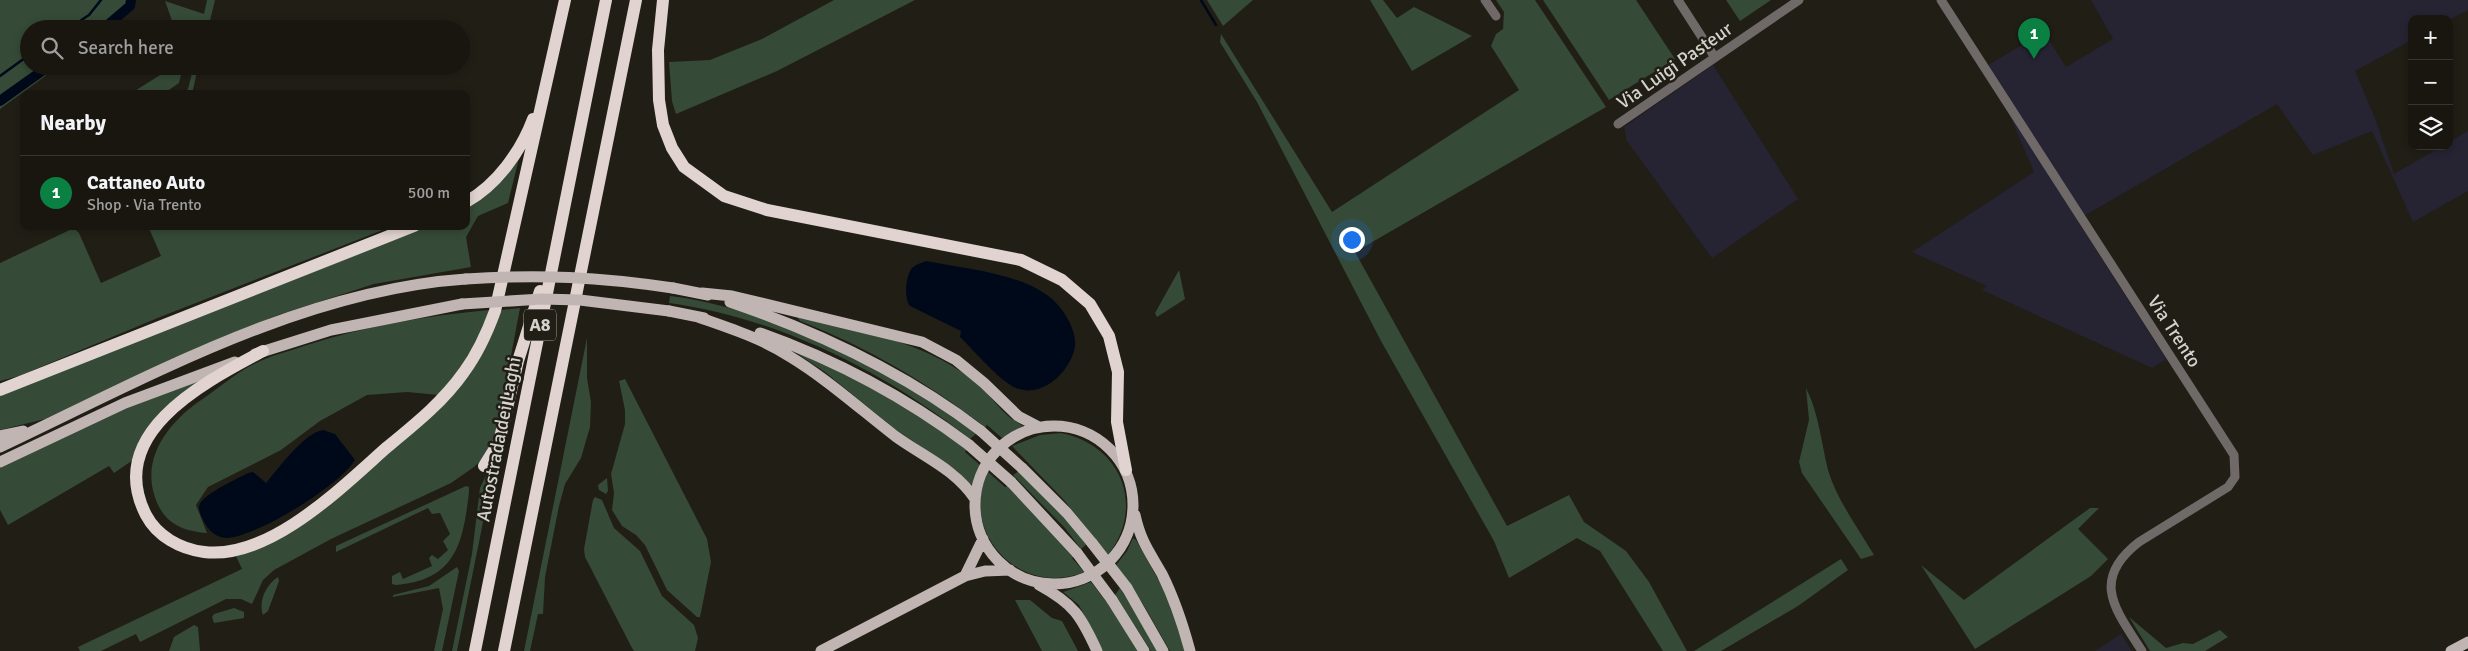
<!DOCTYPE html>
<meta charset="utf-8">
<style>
body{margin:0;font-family:Signika,sans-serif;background:#221f19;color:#f1f3f6}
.controls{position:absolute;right:15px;top:15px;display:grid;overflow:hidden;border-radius:10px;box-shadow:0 2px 8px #0003}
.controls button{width:45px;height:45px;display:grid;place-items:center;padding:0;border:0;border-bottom:1px solid #373530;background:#191610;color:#f1f3f6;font:25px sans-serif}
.you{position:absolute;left:1351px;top:239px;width:18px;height:18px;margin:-12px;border:4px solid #fff;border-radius:50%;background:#1a73e8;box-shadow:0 0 0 8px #1a73e833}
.badge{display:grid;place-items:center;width:32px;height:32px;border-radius:50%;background:#0b8043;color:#fff;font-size:16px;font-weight:700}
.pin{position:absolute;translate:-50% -41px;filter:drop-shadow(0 1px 2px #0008)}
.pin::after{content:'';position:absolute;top:26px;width:18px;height:15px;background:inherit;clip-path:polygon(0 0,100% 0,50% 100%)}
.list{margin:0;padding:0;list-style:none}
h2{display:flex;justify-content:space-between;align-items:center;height:65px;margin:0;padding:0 20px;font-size:21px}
h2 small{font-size:16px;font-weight:400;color:#9f9f9f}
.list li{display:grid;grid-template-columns:32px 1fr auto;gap:15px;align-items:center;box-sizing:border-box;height:75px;padding:0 20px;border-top:1px solid #373530}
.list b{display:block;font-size:19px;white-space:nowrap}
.list p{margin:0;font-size:16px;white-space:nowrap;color:#9f9f9f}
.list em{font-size:16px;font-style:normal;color:#9f9f9f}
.icon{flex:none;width:28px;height:28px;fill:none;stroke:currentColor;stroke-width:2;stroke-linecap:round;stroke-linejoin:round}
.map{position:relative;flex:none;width:2468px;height:651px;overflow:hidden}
.search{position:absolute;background:#191610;box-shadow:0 2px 8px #0003;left:20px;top:20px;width:450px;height:55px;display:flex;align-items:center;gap:12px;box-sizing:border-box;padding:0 18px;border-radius:28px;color:#9f9f9f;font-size:19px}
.panel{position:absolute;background:#191610;box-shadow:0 2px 8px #0003;left:20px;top:90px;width:450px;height:140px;border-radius:10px}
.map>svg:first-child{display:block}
.industrial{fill:#262333}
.green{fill:#354a37}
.water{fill:#00091a}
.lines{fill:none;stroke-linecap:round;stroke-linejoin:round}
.stream{stroke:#00091a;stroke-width:2.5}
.canal{stroke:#00091a;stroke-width:10}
.minor{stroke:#6f6968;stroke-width:9}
.major{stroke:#c0b5b2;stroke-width:11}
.highway{stroke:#e1d4d0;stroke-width:12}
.major-bridge{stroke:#c0b5b2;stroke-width:11}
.labels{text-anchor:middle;stroke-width:5;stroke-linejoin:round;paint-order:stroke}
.shield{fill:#211e16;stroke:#9e9b95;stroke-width:1}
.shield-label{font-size:18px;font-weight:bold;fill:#d3d1cc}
.street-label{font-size:19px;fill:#d3d1cc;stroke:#211e16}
</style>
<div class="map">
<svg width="2468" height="651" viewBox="0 0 2468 651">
<rect width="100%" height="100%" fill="#211e16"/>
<path class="industrial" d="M 2091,0 L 2468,0 L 2468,10 L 2449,20 L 2412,19 L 2412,40 L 2355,71 L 2376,121 L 2394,174 L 2442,146 L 2449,146 L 2449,142 L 2468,131 L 2468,191 L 2413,222 L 2372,131 L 2313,155 L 2277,104 L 2077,220 L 2166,359 L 2152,368 L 1982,290 L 1987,286 L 1912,252 L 2034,172 L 1988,65 L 2044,32 L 2066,67 L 2113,39 Z
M 1713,65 L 1798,199 L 1712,258 L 1627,141 L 1624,127 Z
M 2121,634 L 2132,651 L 2095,651 Z"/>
<path class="green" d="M 0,0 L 128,0 L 125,11 L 104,29 L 29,29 L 29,66 L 59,66 L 0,109 Z
M 207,0 L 215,0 L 208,29 L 175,29 L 165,1 L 204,14 Z
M 834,0 L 915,0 L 777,71 L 676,114 L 672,101 L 669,62 L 710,60 L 762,39 Z
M 1207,0 L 1253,0 L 1223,26 Z
M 1370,0 L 1383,0 L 1397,18 L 1414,7 L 1472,36 L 1412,71 Z
M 1496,0 L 1535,0 L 1606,107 L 1355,252 L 1507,526 L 1569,495 L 1584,522 L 1626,551 L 1649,582 L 1687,651 L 1663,651 L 1600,551 L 1577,538 L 1509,578 L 1494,541 L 1381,341 L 1257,102 L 1220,42 L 1221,34 L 1332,212 L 1519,90 L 1491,46 L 1496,34 L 1503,29 L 1504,12 Z
M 1543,0 L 1636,0 L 1675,59 L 1609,100 Z
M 1726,0 L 1771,0 L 1740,21 Z
M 170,66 L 183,66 L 179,83 L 163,94 L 130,94 L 168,70 Z
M 197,72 L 192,94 L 182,94 L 188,89 L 192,73 Z
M 522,146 L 508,203 L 478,216 L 466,237 L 471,267 L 374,284 L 278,315 L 196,348 L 45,419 L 0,430 L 0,395 L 341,261 L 425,226 L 466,226 L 466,207 Z
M 148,226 L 393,226 L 160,317 L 19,376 L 0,381 L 0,263 L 74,228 L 79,233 L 101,283 L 161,256 Z
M 1179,270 L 1185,299 L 1157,317 L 1155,313 Z
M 670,296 C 776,309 891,371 976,434 L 970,439 C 884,371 778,318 669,303 Z
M 520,308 L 496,435 L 486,455 L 474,467 L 451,483 L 331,539 L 274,570 L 263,580 L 252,604 L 241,599 L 226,599 L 140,642 L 136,634 L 101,651 L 80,651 L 78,647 L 242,569 L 235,554 L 252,548 L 433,415 L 501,310 Z
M 489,310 C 479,343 460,369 439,395 L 407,392 L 367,395 L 320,421 L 281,450 L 208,487 L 196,505 L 207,533 C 180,531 162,522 154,494 C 142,454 172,419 204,398 C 220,387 236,373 254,364 C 269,356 287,352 304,346 C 365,326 425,316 489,310 Z
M 797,317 C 859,331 921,340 973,380 C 986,390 995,404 1007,415 C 1012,420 1018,422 1023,426 L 1002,438 L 987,425 L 985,427 C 928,383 867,347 800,321 Z
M 587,338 L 587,378 L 591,402 L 590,427 L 581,458 L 565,484 L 559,506 L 545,577 L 543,614 L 538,614 L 530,651 L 524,651 Z
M 792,350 L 865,382 L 938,428 L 966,450 L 965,452 L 980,465 L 971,486 L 957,471 L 895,429 L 825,372 Z
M 625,379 L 707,539 L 711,562 L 700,617 L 697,617 L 667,590 L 645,545 L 636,535 L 622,526 L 612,510 L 614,493 L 611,474 L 625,424 L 625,410 L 619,381 Z
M 199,381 L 179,396 L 133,460 L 114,473 L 109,466 L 8,525 L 0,510 L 0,468 L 127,408 Z
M 1806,388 C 1819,414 1821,442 1828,470 C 1837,500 1858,528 1874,555 L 1861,559 L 1802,473 L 1799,462 L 1809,420 Z
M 1061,433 C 1121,445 1146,506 1108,555 L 1064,500 L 1012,446 L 1040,435 Z
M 494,468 L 457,651 L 452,651 L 472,554 L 480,488 L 489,469 Z
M 1019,471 L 1053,505 L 1087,544 L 1081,549 L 1065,528 L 1013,475 Z
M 988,472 L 1005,487 L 1008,486 L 1074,556 L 1072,558 L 1084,572 C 1022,598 958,534 988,472 Z
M 607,478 L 608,491 L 606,494 L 599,490 L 598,485 Z
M 466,486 L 469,487 L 469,492 C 463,543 456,580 396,585 L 392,584 L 392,576 L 400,572 L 403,579 L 432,566 L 429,558 L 432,555 L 438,559 L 448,550 L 443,541 L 450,534 L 440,513 L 432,514 L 428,508 L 336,552 L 336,546 Z
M 595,497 L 602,500 L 614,528 L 640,551 L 662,596 L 694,625 L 698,638 L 695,651 L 634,651 L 632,648 L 585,557 L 584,549 L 593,500 Z
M 2090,508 L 2099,508 L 2078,529 L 2108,559 L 2091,576 L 1975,649 L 1921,565 L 1964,600 Z
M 1133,538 L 1136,540 L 1168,597 L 1187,651 L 1170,651 L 1143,604 L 1116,565 L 1127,551 Z
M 1841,559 L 1848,570 L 1798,606 L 1721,651 L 1694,651 Z
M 457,567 L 459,571 L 442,651 L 434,651 L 443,609 L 439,588 L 393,597 L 393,595 L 429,586 Z
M 278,577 L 279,581 L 268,611 L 263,615 C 258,601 266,585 278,577 Z
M 1091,582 L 1128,630 L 1140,651 L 1102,651 L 1079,605 L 1063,592 Z
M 1120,588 L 1159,651 L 1151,651 L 1115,595 Z
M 1015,600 L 1030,600 L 1052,618 L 1062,621 L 1078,651 L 1042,651 Z
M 234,608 L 244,612 L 244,618 L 214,623 L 212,617 L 214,614 Z
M 2129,617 L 2166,648 L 2183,643 L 2193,644 L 2220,630 L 2228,637 L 2205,651 L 2150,651 Z
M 194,625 L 198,627 L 200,651 L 169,651 L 174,637 Z"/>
<path class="water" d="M 926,261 C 965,269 1014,272 1047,295 C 1062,305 1080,333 1074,351 C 1067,375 1041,398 1016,388 C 999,381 974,350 960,337 L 961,331 L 910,306 C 904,298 905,277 912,268 C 916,264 922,263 926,261 Z
M 323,430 L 335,434 L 355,460 C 339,486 258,536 227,538 C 218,538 210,532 206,525 C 203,520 199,513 199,507 C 200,495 237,479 248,473 L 253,472 L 266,483 C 278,469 304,433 323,430 Z"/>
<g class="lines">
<path class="stream" d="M 1201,0 L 1216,25
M 68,29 L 89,15 L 101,0
M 0,76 L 29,55"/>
<path class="canal" d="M 103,29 L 130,6 L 131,0
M 0,101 L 49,66"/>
<path class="minor" d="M 1485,0 L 1496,16
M 1678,0 L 1714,56
M 1941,0 L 2234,455 L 2235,477 L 2228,487 L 2139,542 C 2090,580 2115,609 2142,651
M 1618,124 L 1799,0"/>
<path class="major" d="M 673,288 L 708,295
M 702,293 L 732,296 L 922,342 L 956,360 L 984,383 L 1018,416 L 1039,427
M 730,302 C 821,333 905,373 981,431
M 669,311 L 704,318
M 698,317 C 729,328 761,338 789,356 C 827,379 860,409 895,436 C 924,457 955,469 975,499
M 760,333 C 836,360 905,397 969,445
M 255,354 L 331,330 L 462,304
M975 505a79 79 0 1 1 158 0a79 79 0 1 1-158 0Z
M 0,436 L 23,431
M 0,447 C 146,378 302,290 466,279
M 0,462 L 125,403 L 235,362
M 1022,468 L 1067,513 L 1092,543
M 1011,482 L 1077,553
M 1135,515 C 1141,542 1149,551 1162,574 C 1174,598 1183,625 1190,651
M 965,576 L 983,539
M 1039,585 C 1074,604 1081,616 1097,651
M 1127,588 L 1163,651
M 1112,600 L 1144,651
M 821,651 L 965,576 L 985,571 L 1010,570
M 2451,651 L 2468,642"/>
<path class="highway" d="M 663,0 L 658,50 L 659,100 L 663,125 L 672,148 L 684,167 L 724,196 L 767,210 L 1021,260 L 1062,280 L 1090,304 L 1109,336 L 1118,372 L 1117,422 L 1126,470
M 466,202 C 497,185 521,151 533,119
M 263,351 C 205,382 104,433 146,515 C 157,536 180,549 204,552 C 269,560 341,488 386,448 C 414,425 443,402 464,372 C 478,353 487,333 495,311 L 565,0
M 0,390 L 414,226
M 484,466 L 499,442 L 518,361 L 540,291
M 475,651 L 606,0
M 504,651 L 636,0"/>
<path class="major-bridge" d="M 466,279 C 540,274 599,277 673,288
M 462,304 L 542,299 L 580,300 L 669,311
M 981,431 L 1022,468
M 969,445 L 1011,482
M 1092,543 L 1127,588
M 1077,553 L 1112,600"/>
</g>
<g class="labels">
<rect class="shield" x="524" y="309.5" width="32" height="31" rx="4"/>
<g class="shield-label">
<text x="540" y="331">A8</text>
</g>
<g class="street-label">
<text transform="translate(1674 65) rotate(-35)" y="7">Via Luigi Pasteur</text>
<text transform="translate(2175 331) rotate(57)" y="7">Via Trento</text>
<text transform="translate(498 439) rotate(-79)" y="7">Autostrada dei Laghi</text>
</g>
</g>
</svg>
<div class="controls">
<button>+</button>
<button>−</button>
<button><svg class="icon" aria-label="layers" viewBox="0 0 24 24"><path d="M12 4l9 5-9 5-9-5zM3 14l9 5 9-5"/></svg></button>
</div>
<div class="you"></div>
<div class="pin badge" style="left:2034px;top:59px">1</div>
<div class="search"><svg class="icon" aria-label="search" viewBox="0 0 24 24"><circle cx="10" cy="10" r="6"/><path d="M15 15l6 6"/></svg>Search here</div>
<section class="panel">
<h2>Nearby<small></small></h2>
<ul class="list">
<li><span class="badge">1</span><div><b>Cattaneo Auto</b><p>Shop · Via Trento</p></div><em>500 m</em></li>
</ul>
</section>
</div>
